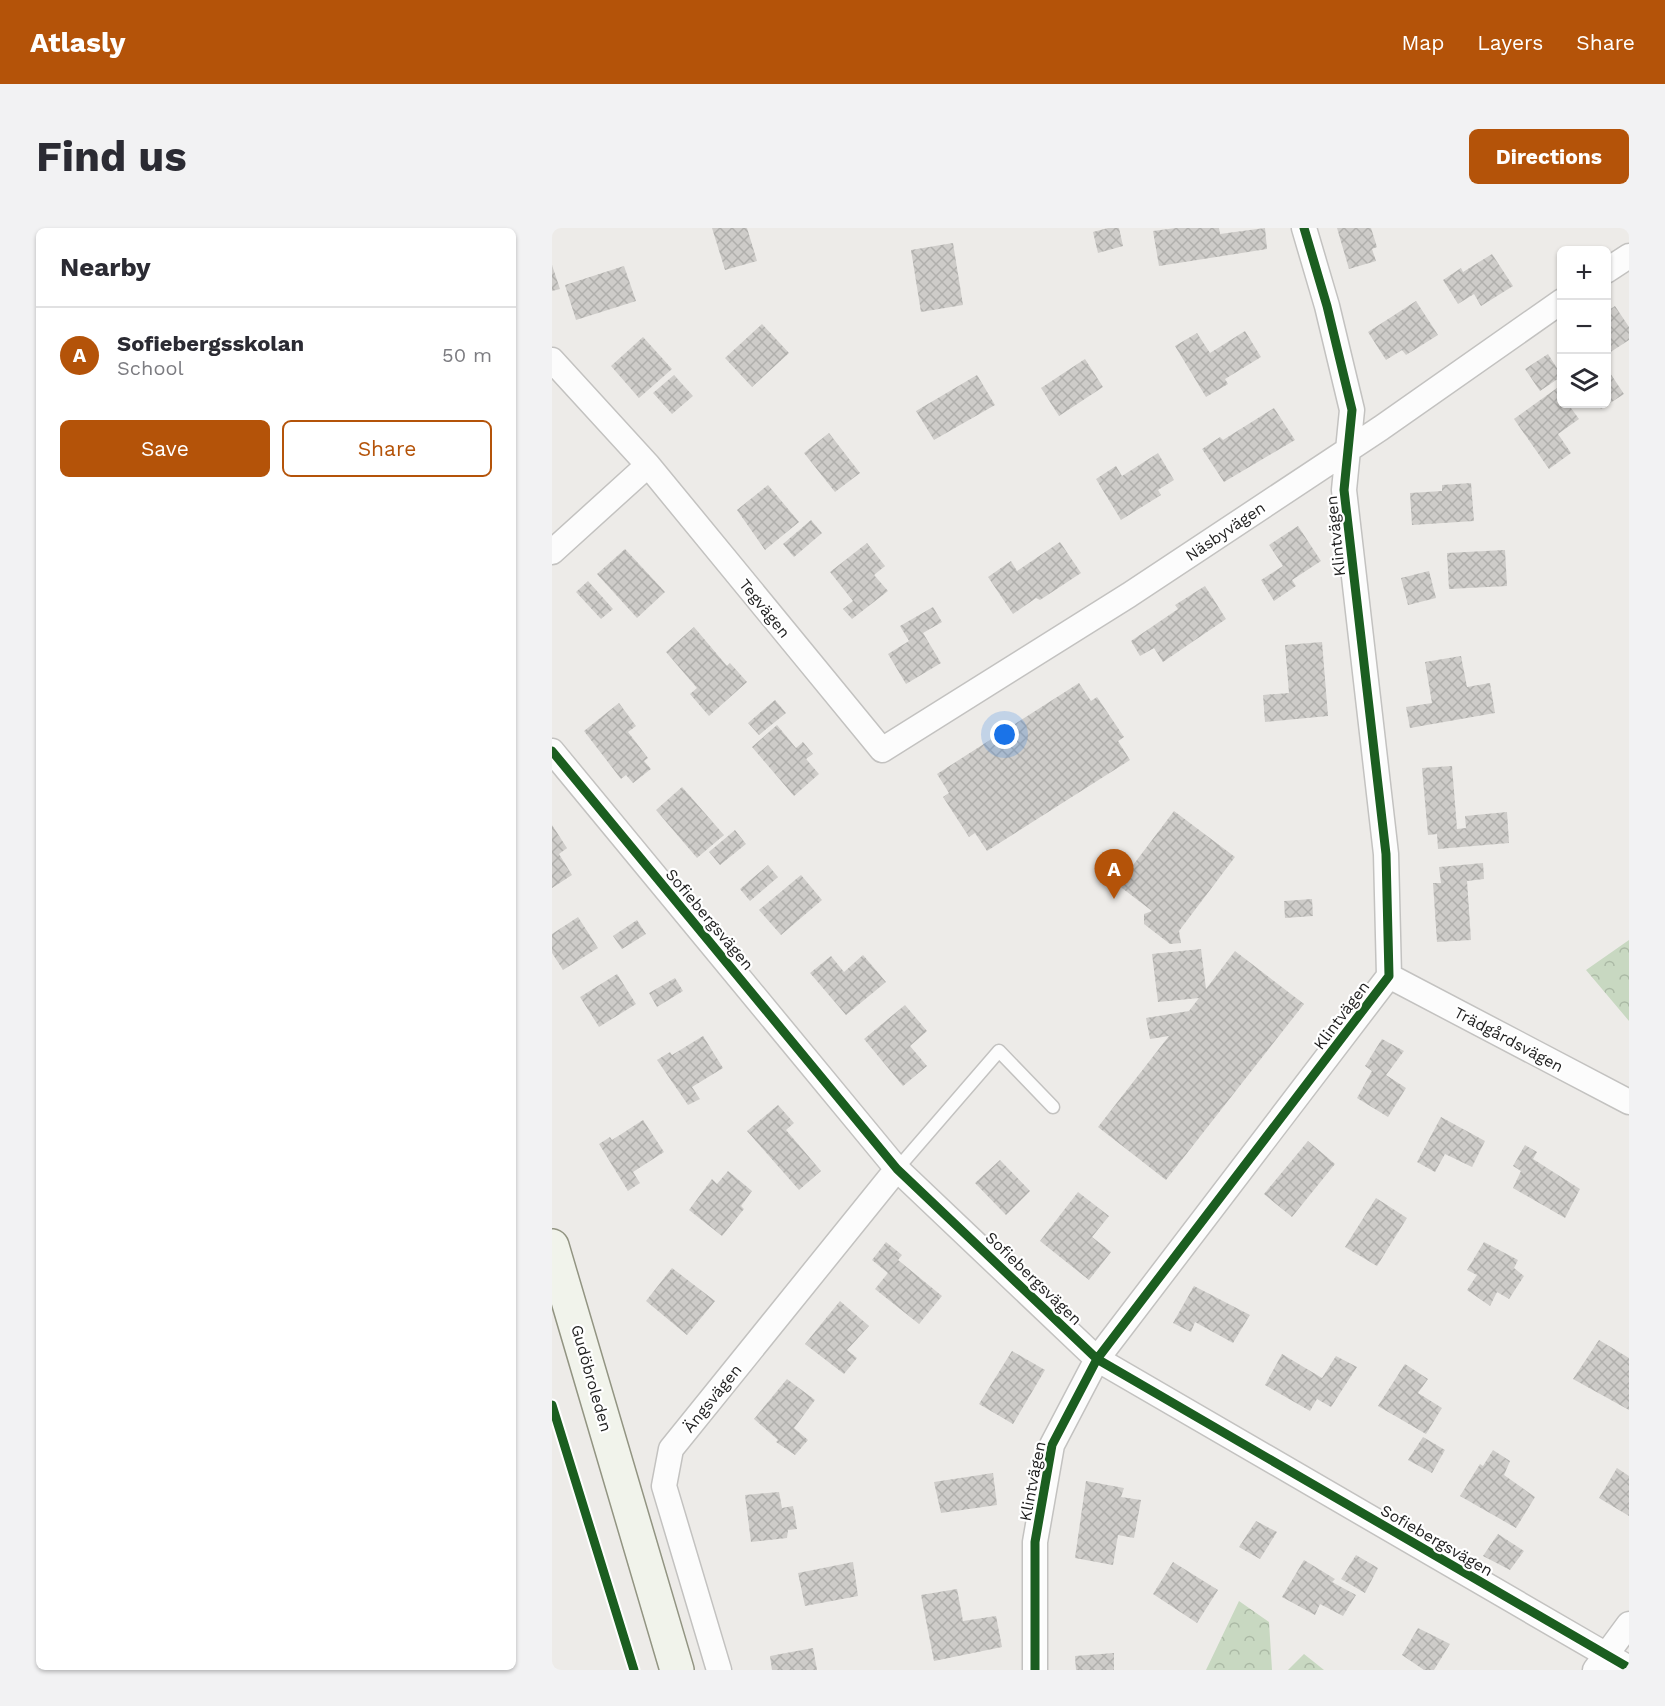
<!DOCTYPE html>
<meta charset="utf-8">
<style>
body{margin:0;font-family:"Work Sans",sans-serif;background:#f2f2f3;color:#2b2b33}
.controls{position:absolute;right:18px;top:18px;display:grid;overflow:hidden;border-radius:9px;box-shadow:0 2px 4px #0004}
.controls button{width:54px;height:54px;display:grid;place-items:center;padding:0;border:0;border-bottom:2px solid #e1e1e2;background:#fff;color:#2b2b33;font:30px sans-serif}
.you{position:absolute;left:453px;top:507px;width:21px;height:21px;margin:-15px;border:4px solid #fff;border-radius:50%;background:#1a73e8;box-shadow:0 0 0 9px #1a73e833}
.badge{display:grid;place-items:center;width:39px;height:39px;border-radius:50%;background:#b45309;color:#fff;font-size:20px;font-weight:700}
.pin{position:absolute;translate:-50% -50px;filter:drop-shadow(0 2px 3px #0008)}
.pin::after{content:'';position:absolute;top:32px;width:21px;height:18px;background:inherit;clip-path:polygon(0 0,100% 0,50% 100%)}
.list{margin:0;padding:0;list-style:none}
h2{display:flex;justify-content:space-between;align-items:center;height:78px;margin:0;padding:0 24px;font-size:26px}
h2 small{font-size:20px;font-weight:400;color:#7c7c81}
.list li{display:grid;grid-template-columns:39px 1fr auto;gap:18px;align-items:center;box-sizing:border-box;height:96px;padding:0 24px;border-top:2px solid #e1e1e2}
.list b{display:block;font-size:22px;white-space:nowrap}
.list p{margin:0;font-size:20px;white-space:nowrap;color:#7c7c81}
.list em{font-size:20px;font-style:normal;color:#7c7c81}
.actions{display:flex;gap:12px;padding:18px 24px}
.actions a{flex:1;padding:14px 0;border:2px solid #b45309;border-radius:9px;text-align:center;font-size:21px;color:#b45309}
.actions .main{background:#b45309;color:#fff}
.icon{flex:none;width:33px;height:33px;fill:none;stroke:currentColor;stroke-width:2;stroke-linecap:round;stroke-linejoin:round}
.map{position:relative;flex:none;width:1077px;height:1442px;overflow:hidden;border-radius:9px}
header{display:flex;align-items:center;gap:36px;box-sizing:border-box;height:84px;padding:0 30px;background:#b45309;color:#fff}
header strong{font-size:28px}
nav{display:flex;gap:33px;margin-inline-start:auto;font-size:21px}
.intro{display:flex;align-items:center;justify-content:space-between;box-sizing:border-box;height:144px;padding:0 36px}
h1{margin:0;font-size:42px}
.button{padding:15px 27px;border-radius:9px;background:#b45309;color:#fff;font-size:21px;font-weight:700}
main{display:flex;gap:36px;padding:0 36px}
aside{flex:1;background:#fff;border-radius:9px;box-shadow:0 2px 4px #0004}
.map>svg:first-child{display:block}
.forest{fill:url(#forest-crowns)}
.building{fill:url(#building-cross-hatch)}
.lines{fill:none;stroke-linecap:round;stroke-linejoin:round}
.service-casing{stroke:#c3c2c0;stroke-width:15}
.minor-casing{stroke:#c3c2c0;stroke-width:27}
.secondary-casing{stroke:#929482;stroke-width:36}
.service{stroke:#fcfcfc;stroke-width:12}
.minor{stroke:#fcfcfc;stroke-width:24}
.secondary{stroke:#f1f3eb;stroke-width:33}
.cycleway-casing{stroke:#fff;stroke-width:13}
.cycleway{stroke:#1b5e20;stroke-width:9}
.labels{text-anchor:middle;stroke-width:4.5;stroke-linejoin:round;paint-order:stroke}
.street-label{font-size:16px;fill:#1f1f1f;stroke:#fff}
</style>
<header>
<strong>Atlasly</strong>
<nav><a>Map</a><a>Layers</a><a>Share</a></nav>
</header>
<div class="intro"><h1>Find us</h1><a class="button">Directions</a></div>
<main>
<aside>
<h2>Nearby<small></small></h2>
<ul class="list">
<li><span class="badge">A</span><div><b>Sofiebergsskolan</b><p>School</p></div><em>50 m</em></li>
</ul>
<div class="actions"><a class="main">Save</a><a>Share</a></div>
</aside>
<div class="map">
<svg width="1077" height="1442" viewBox="0 0 1077 1442">
<defs>
<pattern id="forest-crowns" width="20" height="18" patternUnits="userSpaceOnUse" patternTransform="scale(1.5)"><rect width="20" height="18" fill="#c8d8c1"/><path d="M2 6a3 3 0 1 1 6 0M12 15a3 3 0 1 1 6 0" fill="none" stroke="#abb9a5"/></pattern>
<pattern id="building-cross-hatch" width="8" height="8" patternUnits="userSpaceOnUse" patternTransform="scale(1.5)"><rect width="8" height="8" fill="#ceccc9"/><path d="M0 0l8 8M0 8l8-8" fill="none" stroke="#b0afac"/></pattern>
</defs>
<rect width="100%" height="100%" fill="#edebe8"/>
<path class="forest" d="M 1077,712 L 1077,793 L 1034,742 Z
M 687,1373 L 717,1394 L 720,1442 L 654,1442 Z
M 752,1426 L 772,1442 L 736,1442 Z"/>
<path class="building" d="M 160,0 L 195,0 L 205,33 L 173,42 Z
M 556,0 L 567,0 L 571,18 L 546,25 L 541,4 Z
M 624,0 L 667,0 L 668,6 L 713,0 L 715,21 L 607,38 L 601,3 Z
M 785,0 L 819,0 L 825,19 L 820,21 L 824,33 L 797,41 Z
M 401,15 L 411,77 L 369,84 L 359,22 Z
M 940,26 L 961,58 L 929,78 L 922,66 L 906,76 L 891,52 L 909,40 L 911,44 Z
M 0,37 L 8,61 L 0,63 Z
M 72,38 L 84,73 L 24,92 L 13,57 Z
M 864,73 L 886,107 L 854,127 L 850,122 L 834,132 L 816,104 Z
M 1063,78 L 1077,99 L 1077,112 L 1054,127 L 1054,84 Z
M 210,96 L 237,125 L 200,159 L 173,130 Z
M 693,103 L 709,129 L 673,151 L 676,156 L 654,169 L 623,118 L 645,105 L 658,125 Z
M 91,109 L 120,141 L 87,170 L 59,138 Z
M 996,126 L 1010,148 L 988,163 L 973,141 Z
M 533,131 L 551,159 L 507,188 L 489,160 Z
M 1054,139 L 1072,166 L 1049,181 L 1045,176 L 1054,176 Z
M 122,147 L 141,168 L 120,186 L 101,165 Z
M 425,147 L 443,177 L 382,212 L 364,183 Z
M 1005,160 L 1010,167 L 1010,176 L 1016,176 L 1027,191 L 1006,206 L 1019,225 L 997,241 L 962,191 Z
M 722,180 L 743,212 L 672,254 L 650,221 L 668,209 L 671,212 Z
M 277,205 L 308,245 L 283,264 L 252,225 Z
M 606,225 L 622,252 L 606,262 L 609,267 L 569,292 L 544,251 L 564,238 L 570,248 Z
M 919,255 L 922,293 L 860,297 L 858,265 L 890,263 L 890,257 Z
M 216,257 L 247,294 L 213,322 L 185,282 Z
M 259,292 L 270,305 L 242,329 L 231,316 Z
M 746,298 L 769,333 L 740,352 L 744,358 L 722,373 L 709,352 L 731,338 L 717,317 Z
M 508,314 L 529,345 L 488,372 L 484,370 L 461,386 L 436,349 L 459,333 L 465,343 Z
M 315,315 L 333,338 L 322,347 L 336,363 L 300,391 L 291,381 L 301,373 L 278,344 Z
M 73,321 L 113,364 L 85,390 L 45,346 Z
M 953,322 L 955,358 L 897,361 L 895,325 Z
M 877,343 L 884,370 L 856,377 L 849,350 Z
M 36,353 L 61,381 L 49,391 L 24,364 Z
M 653,358 L 674,391 L 611,434 L 602,420 L 588,428 L 579,413 L 626,381 L 623,377 Z
M 381,379 L 390,394 L 371,405 L 389,435 L 354,456 L 336,426 L 357,413 L 348,398 Z
M 142,399 L 175,438 L 178,435 L 195,454 L 157,488 L 138,466 L 145,460 L 114,424 Z
M 770,414 L 776,488 L 713,494 L 711,467 L 737,465 L 733,417 Z
M 909,428 L 915,459 L 938,455 L 943,485 L 858,500 L 854,479 L 880,475 L 873,434 Z
M 527,455 L 539,473 L 545,469 L 572,509 L 566,513 L 578,532 L 435,623 L 423,605 L 417,609 L 391,569 L 397,565 L 385,546 Z
M 223,472 L 234,485 L 207,507 L 196,495 Z
M 67,475 L 84,498 L 76,504 L 96,530 L 92,533 L 99,541 L 81,555 L 74,547 L 69,551 L 32,503 Z
M 225,497 L 244,520 L 251,514 L 261,526 L 254,531 L 267,546 L 242,568 L 200,519 Z
M 900,538 L 905,601 L 914,600 L 913,588 L 955,584 L 957,615 L 886,621 L 885,606 L 876,607 L 870,540 Z
M 130,559 L 172,607 L 145,630 L 104,582 Z
M 622,583 L 683,629 L 627,703 L 629,715 L 618,716 L 592,696 L 592,686 L 600,683 L 566,657 Z
M 0,597 L 15,620 L 7,626 L 20,647 L 0,660 Z
M 183,602 L 194,616 L 168,637 L 157,624 Z
M 931,635 L 932,651 L 915,653 L 919,712 L 885,714 L 881,655 L 889,655 L 887,639 Z
M 216,637 L 226,649 L 198,673 L 188,661 Z
M 249,647 L 270,672 L 229,707 L 207,682 Z
M 760,671 L 761,688 L 733,690 L 732,673 Z
M 26,689 L 46,720 L 11,742 L 0,725 L 0,706 Z
M 85,692 L 94,706 L 70,721 L 61,708 Z
M 649,721 L 654,761 L 683,723 L 752,776 L 614,952 L 546,899 L 617,808 L 598,811 L 594,790 L 637,783 L 647,770 L 606,774 L 600,726 Z
M 311,727 L 334,754 L 294,787 L 258,745 L 279,728 L 292,744 Z
M 65,746 L 84,776 L 47,799 L 28,769 Z
M 123,750 L 131,763 L 105,779 L 97,765 Z
M 353,777 L 375,803 L 358,818 L 375,838 L 351,858 L 312,811 Z
M 151,808 L 171,840 L 140,859 L 148,871 L 136,877 L 105,832 L 118,824 L 120,827 Z
M 830,811 L 852,823 L 834,847 L 854,860 L 836,889 L 805,870 L 820,843 L 813,838 Z
M 226,877 L 242,895 L 234,902 L 269,943 L 247,962 L 195,903 Z
M 889,889 L 933,913 L 920,939 L 893,926 L 883,944 L 865,934 Z
M 91,892 L 112,924 L 81,944 L 88,955 L 76,963 L 47,916 L 58,909 L 60,912 Z
M 756,913 L 783,936 L 740,989 L 712,966 Z
M 973,917 L 985,924 L 981,931 L 1028,961 L 1013,990 L 961,960 L 969,943 L 961,938 Z
M 448,932 L 478,963 L 454,987 L 423,955 Z
M 176,943 L 200,963 L 189,978 L 192,981 L 170,1008 L 137,982 L 160,951 L 165,956 Z
M 526,964 L 557,988 L 540,1009 L 559,1024 L 537,1052 L 488,1013 Z
M 824,970 L 855,990 L 825,1038 L 793,1019 Z
M 334,1014 L 350,1027 L 346,1032 L 390,1068 L 367,1096 L 323,1061 L 336,1045 L 320,1032 Z
M 932,1014 L 966,1032 L 962,1040 L 972,1048 L 957,1071 L 945,1064 L 938,1078 L 915,1062 L 925,1047 L 915,1042 Z
M 120,1040 L 163,1073 L 135,1107 L 94,1073 Z
M 642,1058 L 698,1087 L 681,1115 L 643,1094 L 639,1104 L 621,1095 Z
M 288,1073 L 317,1098 L 295,1122 L 305,1130 L 292,1146 L 253,1116 Z
M 1047,1112 L 1077,1130 L 1077,1182 L 1021,1151 Z
M 460,1123 L 493,1142 L 461,1196 L 427,1176 Z
M 730,1126 L 770,1150 L 784,1128 L 805,1139 L 779,1179 L 765,1171 L 758,1183 L 713,1157 Z
M 853,1136 L 876,1151 L 866,1165 L 890,1180 L 874,1206 L 826,1178 Z
M 235,1151 L 263,1172 L 242,1200 L 256,1212 L 243,1227 L 224,1214 L 226,1212 L 202,1191 Z
M 871,1209 L 893,1222 L 880,1245 L 856,1232 Z
M 941,1222 L 958,1233 L 952,1247 L 983,1269 L 964,1300 L 908,1268 L 928,1236 L 931,1238 Z
M 1065,1240 L 1077,1248 L 1077,1288 L 1047,1270 Z
M 441,1245 L 445,1277 L 389,1285 L 382,1254 Z
M 534,1253 L 572,1260 L 569,1269 L 589,1272 L 582,1310 L 566,1307 L 561,1337 L 523,1330 Z
M 227,1264 L 230,1280 L 241,1278 L 245,1301 L 236,1302 L 235,1310 L 199,1314 L 193,1267 Z
M 704,1293 L 725,1304 L 708,1331 L 687,1319 Z
M 946,1306 L 972,1323 L 958,1342 L 931,1328 Z
M 804,1327 L 826,1340 L 813,1365 L 789,1351 Z
M 752,1332 L 783,1351 L 780,1354 L 804,1367 L 791,1388 L 768,1376 L 763,1387 L 730,1369 Z
M 301,1334 L 306,1368 L 253,1378 L 246,1345 Z
M 621,1334 L 666,1362 L 645,1395 L 601,1366 Z
M 405,1361 L 411,1393 L 444,1388 L 450,1419 L 382,1433 L 369,1367 Z
M 866,1400 L 898,1416 L 882,1442 L 872,1442 L 850,1427 Z
M 261,1420 L 265,1442 L 220,1442 L 218,1428 Z
M 562,1425 L 562,1442 L 524,1442 L 523,1428 Z"/>
<g class="lines">
<defs>
<path id="service" d="M 345,941 L 447,823 L 501,879"/>
<path id="minor" d="M 1054,43 L 1077,28
M 0,132 L 96,237 L 0,324
M 96,237 L 330,522 L 577,367 L 829,200 L 1010,73
M 0,523 L 345,941 L 545,1131 L 1077,1440
M 837,748 L 1077,874
M 167,1442 L 112,1258 L 119,1221 L 345,941
M 483,1442 L 483,1314 L 500,1217 L 545,1131 L 837,748 L 834,626 L 792,262 L 800,182 L 775,78 L 752,0
M 1043,1442 L 1077,1396"/>
<path id="secondary" d="M 0,1018 L 125,1442"/>
</defs>
<use href="#service" class="service-casing"/>
<use href="#minor" class="minor-casing"/>
<use href="#secondary" class="secondary-casing"/>
<use href="#service" class="service"/>
<use href="#minor" class="minor"/>
<use href="#secondary" class="secondary"/>
<defs>
<path id="cycleway" d="M 0,523 L 345,941 L 545,1131 L 1077,1440
M 0,1177 L 82,1442
M 483,1442 L 483,1314 L 500,1217 L 545,1131 L 837,748 L 834,626 L 792,262 L 800,182 L 775,78 L 752,0"/>
</defs>
<use href="#cycleway" class="cycleway-casing"/>
<use href="#cycleway" class="cycleway"/>
</g>
<g class="labels">
<g class="street-label">
<text transform="translate(673 303) rotate(-34)" y="6">Näsbyvägen</text>
<text transform="translate(783 308) rotate(-96)" y="6">Klintvägen</text>
<text transform="translate(213 380) rotate(51)" y="6">Tegvägen</text>
<text transform="translate(158 691) rotate(50)" y="6">Sofiebergsvägen</text>
<text transform="translate(789 787) rotate(-53)" y="6">Klintvägen</text>
<text transform="translate(957 811) rotate(28)" y="6">Trädgårdsvägen</text>
<text transform="translate(482 1050) rotate(44)" y="6">Sofiebergsvägen</text>
<text transform="translate(40 1150) rotate(74)" y="6">Gudöbroleden</text>
<text transform="translate(160 1170) rotate(-51)" y="6">Ängsvägen</text>
<text transform="translate(480 1253) rotate(-79)" y="6">Klintvägen</text>
<text transform="translate(885 1312) rotate(30)" y="6">Sofiebergsvägen</text>
</g>
</g>
</svg>
<div class="controls">
<button>+</button>
<button>−</button>
<button><svg class="icon" aria-label="layers" viewBox="0 0 24 24"><path d="M12 4l9 5-9 5-9-5zM3 14l9 5 9-5"/></svg></button>
</div>
<div class="you"></div>
<div class="pin badge" style="left:562px;top:671px">A</div>
</div>
</main>
